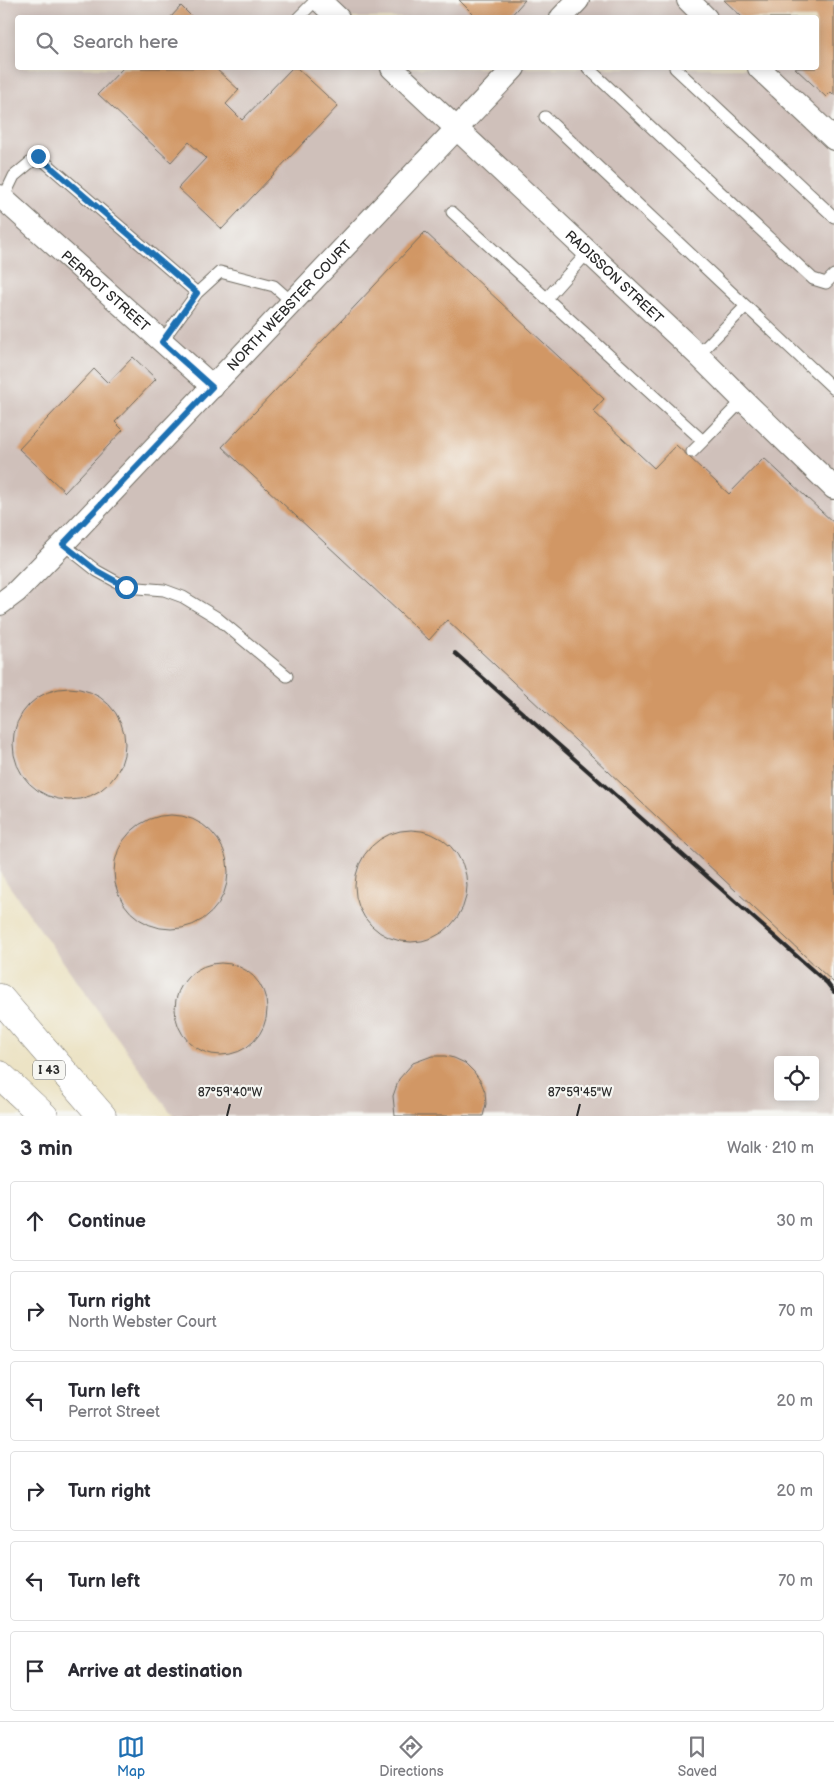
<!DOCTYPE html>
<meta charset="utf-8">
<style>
body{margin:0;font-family:"Balsamiq Sans",sans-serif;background:#f2f2f3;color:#2b2b33}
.controls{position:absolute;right:15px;bottom:15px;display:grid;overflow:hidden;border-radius:5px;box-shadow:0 2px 12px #0003}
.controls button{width:45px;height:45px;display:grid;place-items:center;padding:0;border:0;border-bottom:1px solid #e1e1e2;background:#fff;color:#2b2b33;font:25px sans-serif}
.stop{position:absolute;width:15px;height:15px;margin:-11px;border:4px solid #1f6fb2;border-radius:50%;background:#fff}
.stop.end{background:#1f6fb2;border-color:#fff;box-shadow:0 1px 5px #0008}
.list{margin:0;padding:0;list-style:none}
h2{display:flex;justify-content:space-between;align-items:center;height:65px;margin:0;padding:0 20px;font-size:21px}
h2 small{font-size:16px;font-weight:400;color:#7c7c81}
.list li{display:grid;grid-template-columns:32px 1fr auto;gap:15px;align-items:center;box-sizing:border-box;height:80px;margin:0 10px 10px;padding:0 10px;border:1px solid #e1e1e2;border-radius:5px}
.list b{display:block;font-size:19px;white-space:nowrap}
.list p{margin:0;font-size:16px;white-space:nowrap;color:#7c7c81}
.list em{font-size:16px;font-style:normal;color:#7c7c81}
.icon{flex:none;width:28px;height:28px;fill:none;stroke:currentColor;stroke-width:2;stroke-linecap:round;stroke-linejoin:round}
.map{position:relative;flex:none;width:834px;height:1116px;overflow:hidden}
.search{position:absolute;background:#fff;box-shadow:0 2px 12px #0003;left:15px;right:15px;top:15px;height:55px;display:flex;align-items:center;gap:12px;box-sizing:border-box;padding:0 18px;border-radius:5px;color:#7c7c81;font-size:19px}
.sheet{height:605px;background:#fff}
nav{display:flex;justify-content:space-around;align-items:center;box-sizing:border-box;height:70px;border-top:1px solid #e1e1e2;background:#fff;font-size:14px;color:#7c7c81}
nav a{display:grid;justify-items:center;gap:2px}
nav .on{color:#1f6fb2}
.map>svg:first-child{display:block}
.industrial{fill:#cfc0ba;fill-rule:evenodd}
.building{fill:#d19765}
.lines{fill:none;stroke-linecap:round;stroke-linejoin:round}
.service-casing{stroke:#6f6b61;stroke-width:13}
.minor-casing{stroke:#6f6b61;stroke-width:24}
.motorway-casing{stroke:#6f6b61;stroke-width:29}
.service{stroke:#fff;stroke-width:11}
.minor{stroke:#fff;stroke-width:22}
.motorway{stroke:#fff;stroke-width:28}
.rail{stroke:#2b2b2b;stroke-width:4}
.route{stroke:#1f6fb2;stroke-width:6}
.ticks{fill:none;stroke:#2b2b2b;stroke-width:2}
.labels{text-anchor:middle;stroke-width:4.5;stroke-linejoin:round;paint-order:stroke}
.shield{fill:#f6f6f2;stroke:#686867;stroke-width:1}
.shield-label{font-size:12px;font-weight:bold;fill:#2b2b2b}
.street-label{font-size:14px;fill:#2b2b2b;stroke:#f6f6f2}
.ticks-label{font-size:12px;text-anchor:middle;fill:#2b2b2b;stroke:#f6f6f2;stroke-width:4.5;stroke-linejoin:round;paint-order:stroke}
</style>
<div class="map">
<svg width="834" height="1116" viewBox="0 0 834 1116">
<rect width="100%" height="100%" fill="#f6f6f2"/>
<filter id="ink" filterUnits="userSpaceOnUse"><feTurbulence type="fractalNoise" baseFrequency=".02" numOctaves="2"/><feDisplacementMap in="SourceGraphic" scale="10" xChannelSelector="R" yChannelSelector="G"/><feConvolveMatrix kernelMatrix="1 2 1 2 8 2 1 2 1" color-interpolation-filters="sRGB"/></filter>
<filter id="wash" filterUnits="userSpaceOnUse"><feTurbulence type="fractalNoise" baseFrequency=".0096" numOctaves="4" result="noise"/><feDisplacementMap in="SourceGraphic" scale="20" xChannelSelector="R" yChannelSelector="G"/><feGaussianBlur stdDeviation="1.12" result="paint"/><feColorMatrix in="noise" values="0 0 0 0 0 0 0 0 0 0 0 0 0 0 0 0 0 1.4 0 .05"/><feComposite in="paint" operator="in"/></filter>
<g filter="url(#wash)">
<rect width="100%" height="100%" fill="#ece3c5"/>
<path class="industrial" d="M 0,0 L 834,0 L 834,1116 L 175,1116 L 168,1109 L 0,873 ZM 18,18 L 816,18 L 816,68 L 18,68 ZM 778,1060 L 815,1060 L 815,1097 L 778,1097 Z"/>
<g id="blocks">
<path class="building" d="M 459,0 L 525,0 L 509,18 L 477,18 Z
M 724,0 L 834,0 L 834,95 L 831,92 L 826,97 L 795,68 L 816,68 L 816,18 L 743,18 Z
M 181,6 L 193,18 L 170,18 Z
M 123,68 L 215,68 L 239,90 L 226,104 L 242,120 L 292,68 L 297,68 L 338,106 L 222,229 L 178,188 L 206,158 L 189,142 L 171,162 L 98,94 Z
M 425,232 L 604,399 L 593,411 L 654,468 L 676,445 L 729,494 L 764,458 L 834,523 L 834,983 L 447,620 L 429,640 L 222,447 Z
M 133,357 L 156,379 L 115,422 L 123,430 L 65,492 L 19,449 L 94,369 L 108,383 Z
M13 744a56 56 0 1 1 112 0a56 56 0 1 1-112 0Z
M114 872a57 57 0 1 1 114 0a57 57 0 1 1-114 0Z
M355 886a56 56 0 1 1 112 0a56 56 0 1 1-112 0Z
M175 1009a46 46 0 1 1 92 0a46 46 0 1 1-92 0Z
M 432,1056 L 445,1056 L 454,1058 L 465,1063 L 474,1072 L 481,1082 L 485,1092 L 486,1104 L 483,1116 L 395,1116 L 393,1096 L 399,1079 L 413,1063 Z"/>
</g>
</g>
<g filter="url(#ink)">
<use href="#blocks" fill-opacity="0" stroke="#6f6b61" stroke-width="1"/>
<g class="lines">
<defs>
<path id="service" d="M 298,18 L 316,0
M 588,68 L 813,279 L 826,283 L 834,275
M 675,68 L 834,217
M 545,117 L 834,389
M 3,199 L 14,176 L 38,156 L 197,293 L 162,341
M 452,212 L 703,441 L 692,452
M 197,293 L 220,272 L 274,286 L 292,302
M 546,299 L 588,252
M 698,355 L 746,306
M 703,441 L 743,400
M 63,544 L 97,571 L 126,587 L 164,590 L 183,597 L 216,617 L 287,676"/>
<g id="minor">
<path d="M 319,0 L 338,18"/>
<path d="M 688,0 L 706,18"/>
<path d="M 561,18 L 578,0"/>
<path id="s1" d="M 392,68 L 698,355 L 743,400 L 834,488"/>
<path d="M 759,68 L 834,139"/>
<path id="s2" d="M 0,196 L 213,387"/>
<path id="s3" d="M 0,604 L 16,592 L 63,544 L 514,68"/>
</g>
<path id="motorway" d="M 0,998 L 102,1116
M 0,1075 L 44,1116"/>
</defs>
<use href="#service" class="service-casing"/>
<use href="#minor" class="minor-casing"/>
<use href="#motorway" class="motorway-casing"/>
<use href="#service" class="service"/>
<use href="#minor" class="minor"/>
<use href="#motorway" class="motorway"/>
<path class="rail" d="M 455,653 L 827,983 L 834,992"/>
</g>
</g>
<g class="lines" filter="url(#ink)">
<path class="route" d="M 38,156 L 197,293 L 162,342 L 212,387 L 63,544 L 97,571 L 126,587"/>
</g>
<path class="ticks" d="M 227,1116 L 230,1104M 577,1116 L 580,1104"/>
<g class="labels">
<rect class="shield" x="33" y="1060.5" width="32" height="19" rx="4"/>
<g class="shield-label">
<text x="49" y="1074">I 43</text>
</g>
<g class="street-label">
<text dy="5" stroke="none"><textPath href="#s1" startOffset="305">RADISSON STREET</textPath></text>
<text dy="5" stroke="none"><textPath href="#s2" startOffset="142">PERROT STREET</textPath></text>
<text dy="5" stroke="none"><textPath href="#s3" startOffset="416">NORTH WEBSTER COURT</textPath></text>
</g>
</g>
<g class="ticks-label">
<text x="230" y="1096">87°59'40"W</text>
<text x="580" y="1096">87°59'45"W</text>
</g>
</svg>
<div class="controls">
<button><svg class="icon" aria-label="locate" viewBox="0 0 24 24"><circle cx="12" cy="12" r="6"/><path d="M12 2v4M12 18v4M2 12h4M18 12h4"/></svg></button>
</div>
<div class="stop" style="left:126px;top:587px"></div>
<div class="stop end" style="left:38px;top:156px"></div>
<div class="search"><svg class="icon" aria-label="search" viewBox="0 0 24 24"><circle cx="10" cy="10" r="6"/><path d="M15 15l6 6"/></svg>Search here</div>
</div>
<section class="sheet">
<h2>3 min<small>Walk · 210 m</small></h2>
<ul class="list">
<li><svg class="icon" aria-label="ahead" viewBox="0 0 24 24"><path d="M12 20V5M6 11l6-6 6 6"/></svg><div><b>Continue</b></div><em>30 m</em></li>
<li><svg class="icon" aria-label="right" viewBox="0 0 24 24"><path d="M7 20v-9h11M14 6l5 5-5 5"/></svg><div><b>Turn right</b><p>North Webster Court</p></div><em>70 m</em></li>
<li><svg class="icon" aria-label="left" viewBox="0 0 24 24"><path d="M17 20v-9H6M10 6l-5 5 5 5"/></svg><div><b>Turn left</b><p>Perrot Street</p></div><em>20 m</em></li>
<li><svg class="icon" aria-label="right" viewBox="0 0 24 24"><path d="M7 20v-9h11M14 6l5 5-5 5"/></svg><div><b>Turn right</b></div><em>20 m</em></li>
<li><svg class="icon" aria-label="left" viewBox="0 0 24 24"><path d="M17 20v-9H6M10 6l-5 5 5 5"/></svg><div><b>Turn left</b></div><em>70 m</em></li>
<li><svg class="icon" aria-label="arrive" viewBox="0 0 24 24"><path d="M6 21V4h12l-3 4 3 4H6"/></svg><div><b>Arrive at destination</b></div></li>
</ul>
</section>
<nav>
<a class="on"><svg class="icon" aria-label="map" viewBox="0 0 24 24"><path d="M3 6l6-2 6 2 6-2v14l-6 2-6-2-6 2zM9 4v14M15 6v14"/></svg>Map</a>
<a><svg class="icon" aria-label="directions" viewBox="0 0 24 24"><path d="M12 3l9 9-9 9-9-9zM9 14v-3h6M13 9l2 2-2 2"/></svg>Directions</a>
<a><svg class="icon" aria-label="saved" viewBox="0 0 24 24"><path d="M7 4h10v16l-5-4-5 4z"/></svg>Saved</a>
</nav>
